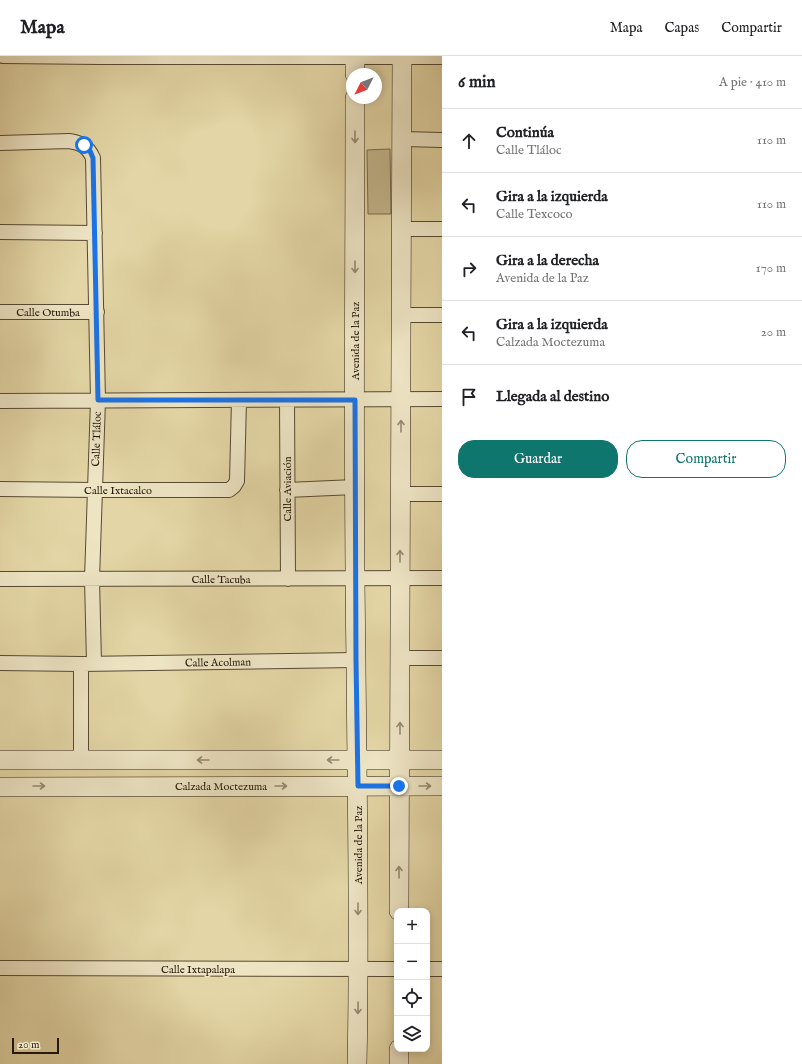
<!DOCTYPE html>
<html lang="es">
<meta charset="utf-8">
<style>
body{margin:0;font-family:"IM FELL English",serif;background:#f6f6f6;color:#202124}
.controls{position:absolute;right:12px;bottom:12px;display:grid;overflow:hidden;border-radius:8px;box-shadow:0 2px 10px #0003}
.controls button{width:36px;height:36px;display:grid;place-items:center;padding:0;border:0;border-bottom:1px solid #e0e0e0;background:#fff;color:#202124;font:20px sans-serif}
.compass{position:absolute;left:346px;top:12px;width:36px;height:36px;border-radius:50%;background:#fff;box-shadow:0 2px 10px #0003;rotate:228deg}
.scale{position:absolute;left:12px;bottom:10px;width:47px;box-sizing:border-box;padding-left:4px;border:2px solid #281b0d;border-top:0;font-size:11px;line-height:14px;white-space:nowrap;color:#281b0d;-webkit-text-stroke:3px #ede4c4;paint-order:stroke}
.stop{position:absolute;width:12px;height:12px;margin:-9px;border:3px solid #1a73e8;border-radius:50%;background:#fff}
.stop.end{background:#1a73e8;border-color:#fff;box-shadow:0 1px 4px #0008}
.list{margin:0;padding:0;list-style:none}
h2{display:flex;justify-content:space-between;align-items:center;height:52px;margin:0;padding:0 16px;font-size:17px}
h2 small{font-size:13px;font-weight:400;color:#757577}
.list li{display:grid;grid-template-columns:26px 1fr auto;gap:12px;align-items:center;box-sizing:border-box;height:64px;padding:0 16px;border-top:1px solid #e0e0e0}
.list b{display:block;font-size:15px;white-space:nowrap}
.list p{margin:0;font-size:13px;white-space:nowrap;color:#757577}
.list em{font-size:13px;font-style:normal;color:#757577}
.actions{display:flex;gap:8px;padding:12px 16px}
.actions a{flex:1;padding:9px 0;border:1px solid #0f766e;border-radius:16px;text-align:center;font-size:14px;color:#0f766e}
.actions .main{background:#0f766e;color:#fff}
.icon{flex:none;width:22px;height:22px;fill:none;stroke:currentColor;stroke-width:2;stroke-linecap:round;stroke-linejoin:round}
.map{position:relative;flex:none;width:442px;height:1008px;overflow:hidden}
header{display:flex;align-items:center;gap:24px;box-sizing:border-box;height:56px;padding:0 20px;background:#fff;border-bottom:1px solid #e0e0e0}
header strong{font-size:19px}
nav{display:flex;gap:22px;margin-inline-start:auto;font-size:14px}
main{display:flex}
aside{flex:1;background:#fff}
.map>svg:first-child{display:block}
.green{fill:#c3b58b;stroke:#76684c}
.lines{fill:none;stroke-linecap:round;stroke-linejoin:round}
.street-casing{stroke:#574a33;stroke-width:16}
.secondary-casing{stroke:#281b0d;stroke-width:20}
.street{stroke:#ede4c4;stroke-width:14}
.secondary{stroke:#ede4c4;stroke-width:19}
.oneway{stroke:#948a72}
.route{stroke:#1a73e8;stroke-width:5}
.labels{text-anchor:middle;stroke-width:3;stroke-linejoin:round;paint-order:stroke}
.street-label{font-size:11px;fill:#281b0d;stroke:#ede4c4}
</style>
<header>
<strong>Mapa</strong>
<nav><a>Mapa</a><a>Capas</a><a>Compartir</a></nav>
</header>
<main>
<div class="map">
<svg width="442" height="1008" viewBox="0 0 442 1008">
<rect width="100%" height="100%" fill="#e3d5a5"/>
<filter id="stains"><feTurbulence type="fractalNoise" baseFrequency=".005" numOctaves="4"/><feColorMatrix values="0 0 0 0 .2 0 0 0 0 .09 0 0 0 0 .02 0 0 0 .5 -.17"/></filter>
<radialGradient id="worn" r=".72"><stop offset=".6" stop-color="#630" stop-opacity="0"/><stop offset="1" stop-color="#630" stop-opacity=".3"/></radialGradient>
<path class="green" d="M 390,93 L 391,158 L 368,158 L 367,94 Z"/>
<g class="lines">
<defs>
<path id="street" d="M 3,0 L 99,1 L 442,1
M 402,83 L 442,84
M 0,87 L 69,85 C 82,87 88,91 93,102 L 98,344 L 92,523 L 94,607
M 401,173 L 442,173
M 0,176 L 95,177
M 0,256 L 97,256
M 401,259 L 442,259
M 287,344 L 288,523
M 0,345 L 442,343
M 0,433 L 95,434 L 229,434 L 234,430 L 237,425 L 239,344
M 287,434 L 355,431
M 400,438 L 442,438
M 0,523 L 442,522
M 400,602 L 442,602
M 0,607 L 81,608 L 356,604
M 81,704 L 81,608
M 0,912 L 397,913
M 427,913 L 442,913"/>
<path id="secondary" d="M 355,18 L 355,0
M 355,42 C 355,230 353,417 356,605 C 357,739 360,874 357,1008
M 0,704 L 442,704
M 0,731 L 442,730
M 399,855 L 402,0
M 399,993 L 399,1008"/>
</defs>
<use href="#street" class="street-casing"/>
<use href="#secondary" class="secondary-casing"/>
<use href="#street" class="street"/>
<use href="#secondary" class="secondary"/>
</g>
<defs><path id="oneway-shaft" d="M-6 0H5M1.5-3L5.5 0L1.5 3" fill="none" stroke-width="1.6" stroke-linecap="round" stroke-linejoin="round"/></defs>
<g class="oneway">
<use href="#oneway-shaft" transform="translate(355 81) rotate(90)"/>
<use href="#oneway-shaft" transform="translate(355 211) rotate(90)"/>
<use href="#oneway-shaft" transform="translate(401 370) rotate(-90)"/>
<use href="#oneway-shaft" transform="translate(400 500) rotate(-90)"/>
<use href="#oneway-shaft" transform="translate(400 672) rotate(-90)"/>
<use href="#oneway-shaft" transform="translate(203 704) rotate(180)"/>
<use href="#oneway-shaft" transform="translate(333 704) rotate(180)"/>
<use href="#oneway-shaft" transform="translate(39 730)"/>
<use href="#oneway-shaft" transform="translate(281 730)"/>
<use href="#oneway-shaft" transform="translate(425 730)"/>
<use href="#oneway-shaft" transform="translate(399 816) rotate(-90)"/>
<use href="#oneway-shaft" transform="translate(358 853) rotate(90)"/>
<use href="#oneway-shaft" transform="translate(358 952) rotate(91)"/>
</g>
<g class="lines">
<path class="route" d="M 84,89 L 90,95 L 93,102 L 98,344 L 355,344 L 356,604 L 358,730 L 399,730"/>
</g>
<g class="labels">
<g class="street-label">
<text x="48" y="260">Calle Otumba</text>
<text transform="translate(355 285) rotate(-90)" y="4">Avenida de la Paz</text>
<text transform="translate(96 383) rotate(-88)" y="4">Calle Tláloc</text>
<text transform="translate(287 433) rotate(-90)" y="4">Calle Aviación</text>
<text x="118" y="438">Calle Ixtacalco</text>
<text x="221" y="527">Calle Tacuba</text>
<text transform="translate(218 606) rotate(-1)" y="4">Calle Acolman</text>
<text x="221" y="734">Calzada Moctezuma</text>
<text transform="translate(358 789) rotate(-90)" y="4">Avenida de la Paz</text>
<text x="198" y="917">Calle Ixtapalapa</text>
</g>
</g>
<rect width="100%" height="100%" filter="url(#stains)"/>
<rect width="100%" height="100%" fill="url(#worn)"/>
</svg>
<div class="controls">
<button>+</button>
<button>−</button>
<button><svg class="icon" aria-label="locate" viewBox="0 0 24 24"><circle cx="12" cy="12" r="6"/><path d="M12 2v4M12 18v4M2 12h4M18 12h4"/></svg></button>
<button><svg class="icon" aria-label="layers" viewBox="0 0 24 24"><path d="M12 4l9 5-9 5-9-5zM3 14l9 5 9-5"/></svg></button>
</div>
<svg class="compass" viewBox="-18 -18 36 36"><path d="M0-13l5 13h-10z" fill="#e53935"/><path d="M0 13l5-13h-10z" fill="#757577"/></svg>
<div class="scale">20 m</div>
<div class="stop" style="left:84px;top:89px"></div>
<div class="stop end" style="left:399px;top:730px"></div>
</div>
<aside>
<h2>6 min<small>A pie · 410 m</small></h2>
<ul class="list">
<li><svg class="icon" aria-label="ahead" viewBox="0 0 24 24"><path d="M12 20V5M6 11l6-6 6 6"/></svg><div><b>Continúa</b><p>Calle Tláloc</p></div><em>110 m</em></li>
<li><svg class="icon" aria-label="left" viewBox="0 0 24 24"><path d="M17 20v-9H6M10 6l-5 5 5 5"/></svg><div><b>Gira a la izquierda</b><p>Calle Texcoco</p></div><em>110 m</em></li>
<li><svg class="icon" aria-label="right" viewBox="0 0 24 24"><path d="M7 20v-9h11M14 6l5 5-5 5"/></svg><div><b>Gira a la derecha</b><p>Avenida de la Paz</p></div><em>170 m</em></li>
<li><svg class="icon" aria-label="left" viewBox="0 0 24 24"><path d="M17 20v-9H6M10 6l-5 5 5 5"/></svg><div><b>Gira a la izquierda</b><p>Calzada Moctezuma</p></div><em>20 m</em></li>
<li><svg class="icon" aria-label="arrive" viewBox="0 0 24 24"><path d="M6 21V4h12l-3 4 3 4H6"/></svg><div><b>Llegada al destino</b></div></li>
</ul>
<div class="actions"><a class="main">Guardar</a><a>Compartir</a></div>
</aside>
</main>
